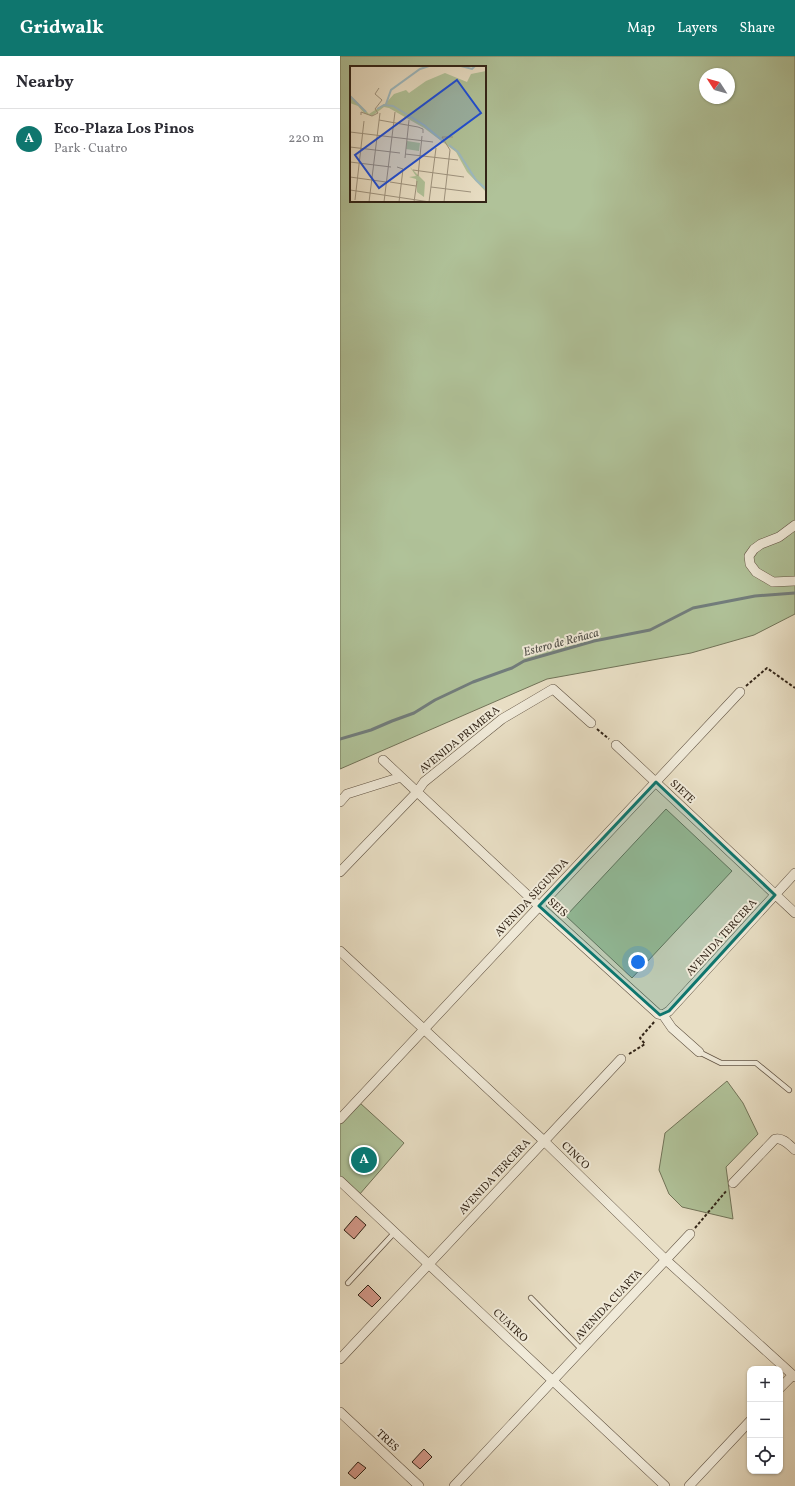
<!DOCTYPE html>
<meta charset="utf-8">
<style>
body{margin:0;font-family:Vollkorn,serif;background:#f2f2f3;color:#2b2b33}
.controls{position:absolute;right:12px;bottom:12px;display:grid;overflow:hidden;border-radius:8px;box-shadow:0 1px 3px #0004}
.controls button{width:36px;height:36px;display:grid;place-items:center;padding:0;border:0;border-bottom:1px solid #e1e1e2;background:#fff;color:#2b2b33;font:20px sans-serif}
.compass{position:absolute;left:359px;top:12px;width:36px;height:36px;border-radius:50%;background:#fff;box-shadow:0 1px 3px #0004;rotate:306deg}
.you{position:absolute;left:298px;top:906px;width:14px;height:14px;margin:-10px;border:3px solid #fff;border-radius:50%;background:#1a73e8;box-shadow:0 0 0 6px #1a73e833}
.badge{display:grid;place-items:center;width:26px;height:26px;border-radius:50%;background:#0f766e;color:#fff;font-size:13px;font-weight:700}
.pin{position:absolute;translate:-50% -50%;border:2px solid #fff;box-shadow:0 1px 4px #0006}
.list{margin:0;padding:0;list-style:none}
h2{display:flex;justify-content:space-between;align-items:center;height:52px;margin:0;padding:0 16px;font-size:17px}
h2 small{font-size:13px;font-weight:400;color:#7c7c81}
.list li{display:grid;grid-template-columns:26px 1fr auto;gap:12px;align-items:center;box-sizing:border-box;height:60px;padding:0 16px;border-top:1px solid #e1e1e2}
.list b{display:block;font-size:15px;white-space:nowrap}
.list p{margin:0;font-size:13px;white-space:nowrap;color:#7c7c81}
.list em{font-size:13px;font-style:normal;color:#7c7c81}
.icon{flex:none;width:22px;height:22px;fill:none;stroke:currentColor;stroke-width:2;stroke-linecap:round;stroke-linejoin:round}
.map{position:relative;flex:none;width:455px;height:1430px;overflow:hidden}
header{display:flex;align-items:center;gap:24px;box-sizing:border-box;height:56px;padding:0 20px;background:#0f766e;color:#fff}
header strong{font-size:19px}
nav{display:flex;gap:22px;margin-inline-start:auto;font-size:14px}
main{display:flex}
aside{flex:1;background:#fff}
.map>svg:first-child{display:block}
.green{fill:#b0c299;stroke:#717358;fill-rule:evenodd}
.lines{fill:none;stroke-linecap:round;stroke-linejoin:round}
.stream{stroke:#727d7c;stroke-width:3}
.building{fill:#d19888;stroke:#322417}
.service-casing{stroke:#605242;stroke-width:6}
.minor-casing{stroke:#605242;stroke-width:10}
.path{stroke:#322417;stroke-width:2;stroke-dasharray:3 2;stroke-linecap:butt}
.service{stroke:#f0ead9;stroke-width:4.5}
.minor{stroke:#f0ead9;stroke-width:9}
.marked{fill:#0f766e;fill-opacity:0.2;stroke:#0f766e;stroke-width:3;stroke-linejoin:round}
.labels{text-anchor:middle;stroke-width:4;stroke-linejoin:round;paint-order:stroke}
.street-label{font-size:11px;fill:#322417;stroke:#f0ead9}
.water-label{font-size:12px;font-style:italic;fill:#52514a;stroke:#f0ead9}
.inset-river{fill:none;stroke:#9db9c0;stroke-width:2}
.inset-road{fill:none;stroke:#9f947f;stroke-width:1}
.view{fill:#1d4ed8;fill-opacity:0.15;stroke:#1d4ed8;stroke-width:2}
.inset-edge{fill:none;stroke:#322417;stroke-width:2}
</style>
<header>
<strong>Gridwalk</strong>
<nav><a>Map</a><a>Layers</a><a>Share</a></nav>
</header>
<main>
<aside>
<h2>Nearby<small></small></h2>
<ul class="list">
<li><span class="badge">A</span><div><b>Eco-Plaza Los Pinos</b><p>Park · Cuatro</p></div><em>220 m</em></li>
</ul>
</aside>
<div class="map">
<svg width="455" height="1430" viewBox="0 0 455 1430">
<rect width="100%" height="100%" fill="#e8dec4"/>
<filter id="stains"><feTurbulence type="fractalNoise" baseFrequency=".005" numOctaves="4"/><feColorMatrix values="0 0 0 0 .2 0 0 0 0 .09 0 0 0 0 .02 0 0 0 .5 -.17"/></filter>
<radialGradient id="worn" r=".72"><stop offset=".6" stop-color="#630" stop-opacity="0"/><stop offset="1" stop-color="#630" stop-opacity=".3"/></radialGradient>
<path class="green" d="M 0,0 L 455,0 L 455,558 L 414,579 L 351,597 L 207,623 L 0,713 ZM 11,11 L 145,11 L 145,145 L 11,145 ZM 365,18 L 389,18 L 389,42 L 365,42 Z
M 326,753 L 392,815 L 292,922 L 226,860 Z
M 387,1025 L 403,1047 L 418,1078 L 386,1111 L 393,1163 L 342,1151 L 329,1138 L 319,1114 L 325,1077 Z
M 20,1047 L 64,1087 L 19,1139 L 0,1122 L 0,1067 Z"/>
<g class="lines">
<path class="stream" d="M 0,683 L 31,674 L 52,665 L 74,657 L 95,644 L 133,626 L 172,612 L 184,605 L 254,585 L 310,574 L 353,552 L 415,540 L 455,537"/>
</g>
<path class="building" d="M 16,1160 L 26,1169 L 14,1183 L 4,1174 Z
M 28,1229 L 41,1242 L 32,1251 L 18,1239 Z
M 84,1393 L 92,1401 L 80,1413 L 72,1406 Z
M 18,1406 L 26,1412 L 15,1423 L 8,1417 Z"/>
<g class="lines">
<defs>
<path id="service" d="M 359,996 L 381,1007 L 416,1007 L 449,1034
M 8,1227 L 55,1176
M 191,1242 L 242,1294"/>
<path id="minor" d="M 455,469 L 439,481 L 421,488 L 414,493 L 409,500 L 410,508 L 416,516 L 433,526 L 455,525
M 276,689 L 455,857
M 43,704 L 199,850 L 318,958 L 323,959 L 332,972 L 359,996
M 0,746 L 7,738 L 61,721
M 0,816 L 77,736 L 84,726 L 162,663 L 213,633 L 251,667
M 0,895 L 204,1085 L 326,1204 L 455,1321
M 323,959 L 329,955 L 455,817
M 0,1063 L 400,636
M 0,1125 L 325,1430
M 393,1127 L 435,1083 C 443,1081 449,1089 455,1094
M 0,1303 L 281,1003
M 440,1332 L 453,1319
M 0,1356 L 79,1430
M 114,1430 L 350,1178
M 349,1430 L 410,1365"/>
</defs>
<use href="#service" class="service-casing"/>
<use href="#minor" class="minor-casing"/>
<path class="path" d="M 406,630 L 427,612 L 455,632
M 257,673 L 269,683
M 289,998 L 305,988 L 300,982 L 315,965
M 355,1172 L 387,1134"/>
<use href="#service" class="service"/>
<use href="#minor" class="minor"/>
</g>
<path class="marked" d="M 316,726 L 435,839 L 329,955 L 320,959 L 199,850 Z"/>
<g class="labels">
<g class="street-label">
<text transform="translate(119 683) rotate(-39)" y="4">AVENIDA PRIMERA</text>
<text transform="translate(343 735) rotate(43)" y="4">SIETE</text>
<text transform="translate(191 841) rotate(-47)" y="4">AVENIDA SEGUNDA</text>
<text transform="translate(218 851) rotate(42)" y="4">SEIS</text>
<text transform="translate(381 881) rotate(-48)" y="4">AVENIDA TERCERA</text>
<text transform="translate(236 1099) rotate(44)" y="4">CINCO</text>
<text transform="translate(154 1120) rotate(-47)" y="4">AVENIDA TERCERA</text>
<text transform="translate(268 1248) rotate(-47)" y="4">AVENIDA CUARTA</text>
<text transform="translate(171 1269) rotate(43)" y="4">CUATRO</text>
<text transform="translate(48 1384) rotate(43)" y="4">TRES</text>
</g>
<g class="water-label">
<text transform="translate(221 586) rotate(-15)" y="4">Estero de Reñaca</text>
</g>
</g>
<g transform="translate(10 10)">
<rect width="136" height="136" fill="#e8dec4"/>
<path d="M 136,5 L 136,126 L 117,106 L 106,86 L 74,62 L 39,42 L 34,41 L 22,50 L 14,47 L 8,40 L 0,37 L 0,29 L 19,48 L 36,37 L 44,28 L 56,24 L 59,27 L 76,15 L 95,7 L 117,16 L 121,8 ZM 57,75 L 70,77 L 69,85 L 56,83 ZM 60,101 L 75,116 L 74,131 L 67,126 L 66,113 L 59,111 L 66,110 Z" fill="#b0c299"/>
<path class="inset-river" d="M 111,0 L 122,3 L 125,0M 0,30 L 16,46M 36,38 L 41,24 L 70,3 L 79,0M 27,43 L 34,39 L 43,40 L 74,59 L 94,76M 99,79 L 108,86 L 126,114 L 136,123"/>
<path class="inset-road" d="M 28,47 L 25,43 L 32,34 L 25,28 L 29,22M 11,49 L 11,46 L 22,50 L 28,47M 29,54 L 68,61 L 73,63 L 73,67M 0,66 L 83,76M 0,81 L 50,87M 55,88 L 108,94M 55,92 L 59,54M 0,96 L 41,101M 47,101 L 53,103 L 49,136M 63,104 L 114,111M 68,110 L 72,70M 0,111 L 36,116M 40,116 L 66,120M 81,121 L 121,126M 0,124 L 80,136M 5,134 L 14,55M 19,136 L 30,47M 34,136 L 45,46M 64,136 L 67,115M 79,136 L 86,82M 94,136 L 100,84 L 92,71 L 103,71"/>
<path class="view" d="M 107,14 L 131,47 L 29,122 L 5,89 Z"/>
<rect width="136" height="136" class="inset-edge"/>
</g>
<rect width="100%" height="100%" filter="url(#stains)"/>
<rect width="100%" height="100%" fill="url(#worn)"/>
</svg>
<div class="controls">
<button>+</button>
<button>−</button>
<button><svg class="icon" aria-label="locate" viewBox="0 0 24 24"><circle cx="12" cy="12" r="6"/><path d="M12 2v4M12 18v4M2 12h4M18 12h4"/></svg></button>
</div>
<svg class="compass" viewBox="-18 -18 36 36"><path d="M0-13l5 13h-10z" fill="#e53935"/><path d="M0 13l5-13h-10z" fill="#7c7c81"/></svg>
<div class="you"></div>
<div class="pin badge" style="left:24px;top:1104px">A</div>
</div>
</main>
